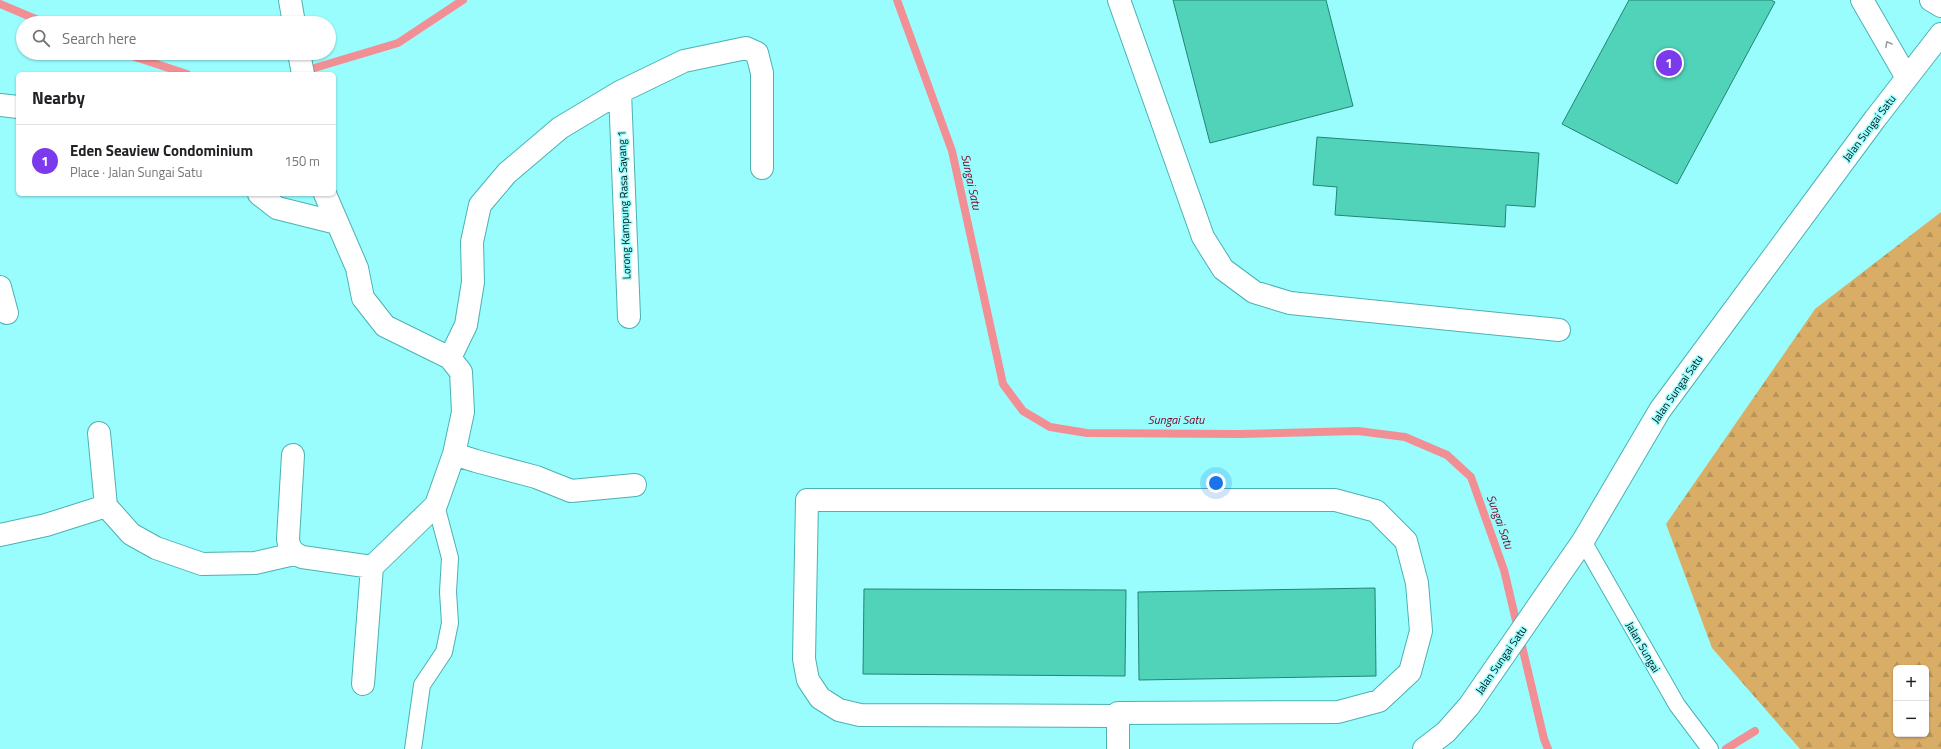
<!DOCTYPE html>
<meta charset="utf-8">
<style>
body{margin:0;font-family:"Titillium Web",sans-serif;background:#f2f2f2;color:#202124}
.controls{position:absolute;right:12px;bottom:12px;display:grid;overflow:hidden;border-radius:6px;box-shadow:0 1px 3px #0004}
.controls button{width:36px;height:36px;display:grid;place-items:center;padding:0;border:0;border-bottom:1px solid #e0e0e0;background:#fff;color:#202124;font:20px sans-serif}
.you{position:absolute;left:1216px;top:483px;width:14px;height:14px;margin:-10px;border:3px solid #fff;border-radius:50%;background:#1a73e8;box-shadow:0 0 0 6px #1a73e833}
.badge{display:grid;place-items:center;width:26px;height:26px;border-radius:50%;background:#7c3aed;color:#fff;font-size:13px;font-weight:700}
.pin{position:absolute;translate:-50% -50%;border:2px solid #fff;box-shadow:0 1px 4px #0006}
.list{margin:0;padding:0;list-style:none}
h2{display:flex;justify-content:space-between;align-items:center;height:52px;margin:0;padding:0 16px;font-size:17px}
h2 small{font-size:13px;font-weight:400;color:#757577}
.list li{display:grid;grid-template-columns:26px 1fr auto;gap:12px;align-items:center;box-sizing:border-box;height:72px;padding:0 16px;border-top:1px solid #e0e0e0}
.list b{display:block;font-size:15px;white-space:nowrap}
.list p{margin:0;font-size:13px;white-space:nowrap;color:#757577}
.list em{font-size:13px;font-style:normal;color:#757577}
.icon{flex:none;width:22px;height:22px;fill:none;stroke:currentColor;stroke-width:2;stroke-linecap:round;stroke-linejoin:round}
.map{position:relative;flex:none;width:1941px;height:749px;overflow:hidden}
.search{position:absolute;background:#fff;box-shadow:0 1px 3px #0004;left:16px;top:16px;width:320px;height:44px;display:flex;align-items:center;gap:10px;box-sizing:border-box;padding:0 14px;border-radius:22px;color:#757577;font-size:15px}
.panel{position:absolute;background:#fff;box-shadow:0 1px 3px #0004;left:16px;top:72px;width:320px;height:124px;border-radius:6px}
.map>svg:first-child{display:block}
.forest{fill:url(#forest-firs);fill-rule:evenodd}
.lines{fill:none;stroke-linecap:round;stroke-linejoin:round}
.stream{stroke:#f28f94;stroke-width:8}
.building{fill:#51d3b9;stroke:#218573}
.service-casing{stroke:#4cb1b4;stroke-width:18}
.minor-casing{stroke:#4cb1b4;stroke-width:24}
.service{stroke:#fff;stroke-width:16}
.minor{stroke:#fff;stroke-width:22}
.oneway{stroke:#99a0a1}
.labels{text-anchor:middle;stroke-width:3;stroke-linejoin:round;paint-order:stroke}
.street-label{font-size:11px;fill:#001213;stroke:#99fdfe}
.water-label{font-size:12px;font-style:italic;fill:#7e0022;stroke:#99fdfe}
</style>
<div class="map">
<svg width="1941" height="749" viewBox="0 0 1941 749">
<defs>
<pattern id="forest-firs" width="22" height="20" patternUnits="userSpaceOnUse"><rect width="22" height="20" fill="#daad67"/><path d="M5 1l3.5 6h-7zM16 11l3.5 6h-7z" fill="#b99458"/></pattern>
</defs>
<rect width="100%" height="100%" fill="#99fdfe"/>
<path class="forest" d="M 1941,212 L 1941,749 L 1800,749 L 1712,648 L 1666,524 L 1815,309 ZM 1896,668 L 1926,668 L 1926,734 L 1896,734 Z"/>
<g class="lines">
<path class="stream" d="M 897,0 L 952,151 L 1003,384 L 1023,411 L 1050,427 L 1087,433 L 1240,434 L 1358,431 L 1405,437 L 1447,455 L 1471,477 L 1504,570 L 1544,739 L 1548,749
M 0,4 L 45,23
M 123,53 L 187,74
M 311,69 L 398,43 L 463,0
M 1726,749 L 1755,731"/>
</g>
<path class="building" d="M 1173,0 L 1326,0 L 1353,106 L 1210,143 Z
M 1629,0 L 1771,0 L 1775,2 L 1677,184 L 1562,124 Z
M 1317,137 L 1539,153 L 1535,207 L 1506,205 L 1505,227 L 1335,215 L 1337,187 L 1313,185 Z
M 1375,588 L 1376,676 L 1139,680 L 1138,592 Z
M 864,589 L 1126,590 L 1125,676 L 863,674 Z"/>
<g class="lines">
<defs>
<path id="service" d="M 1583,541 L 1677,705 L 1710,749
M 413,749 L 422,685 L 444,652 L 450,623 L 448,592 L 450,558 L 436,505"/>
<path id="minor" d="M 290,0 L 294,23
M 1119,0 L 1203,237 L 1223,269 L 1254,292 L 1290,303 L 1559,330
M 1862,0 L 1907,78
M 1931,0 L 1941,6
M 299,53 L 303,74
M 620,92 L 629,317
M 0,105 L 18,107
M 259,194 L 277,208 L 337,223
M 325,194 L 357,268 L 363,298 L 385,326 L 450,358 L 461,372 L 463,412 L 454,454 L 436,505 L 372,567 L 363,684
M 0,287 L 7,313
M 450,358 L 466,325 L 473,282 L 472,242 L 480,205 L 507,173 L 560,128 L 620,92 L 684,61 L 746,48 L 757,53 L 762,73 L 762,168
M 99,433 L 106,506
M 454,454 L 476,461 L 536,477 L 571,491 L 635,485
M 293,455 L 288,539 C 289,549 293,553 302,557 L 372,567
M 807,500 L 1335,500 L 1376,511 L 1406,541 L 1417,583 L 1421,631 L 1410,672 L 1379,701 L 1338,712 L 1118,713 L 1117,716 L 860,715 L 839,710 L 820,698 L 808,680 L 804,659 Z
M 0,535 L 46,525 L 106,506 L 131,534 L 156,548 L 202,564 L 255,563 L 294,554
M 1118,713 L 1118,749
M 1424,749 L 1446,732 L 1469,706 L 1583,541 L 1660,410 L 1875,119 L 1941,34"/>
</defs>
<use href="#service" class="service-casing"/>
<use href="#minor" class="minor-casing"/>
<use href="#service" class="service"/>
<use href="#minor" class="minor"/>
</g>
<defs><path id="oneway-chevron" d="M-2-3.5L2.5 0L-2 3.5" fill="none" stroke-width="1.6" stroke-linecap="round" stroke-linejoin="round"/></defs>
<use class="oneway" href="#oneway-chevron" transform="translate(1888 44) rotate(-119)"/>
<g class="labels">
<g class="street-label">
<text transform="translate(1869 128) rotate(-53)" y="4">Jalan Sungai Satu</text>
<text transform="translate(624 205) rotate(-92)" y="4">Lorong Kampung Rasa Sayang 1</text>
<text transform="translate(1677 389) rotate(-55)" y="4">Jalan Sungai Satu</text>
<text transform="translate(1643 647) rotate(60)" y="4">Jalan Sungai</text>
<text transform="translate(1501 660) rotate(-55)" y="4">Jalan Sungai Satu</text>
</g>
<g class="water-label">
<text transform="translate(971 182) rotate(78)" y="4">Sungai Satu</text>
<text x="1176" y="424">Sungai Satu</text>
<text transform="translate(1500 522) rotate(70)" y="4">Sungai Satu</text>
</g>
</g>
</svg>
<div class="controls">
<button>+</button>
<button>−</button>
</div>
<div class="you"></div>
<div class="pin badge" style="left:1669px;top:63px">1</div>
<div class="search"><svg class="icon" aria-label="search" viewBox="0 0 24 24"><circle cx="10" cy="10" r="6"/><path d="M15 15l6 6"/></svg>Search here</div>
<section class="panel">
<h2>Nearby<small></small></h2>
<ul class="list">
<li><span class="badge">1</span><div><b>Eden Seaview Condominium</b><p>Place · Jalan Sungai Satu</p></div><em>150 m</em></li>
</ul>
</section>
</div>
